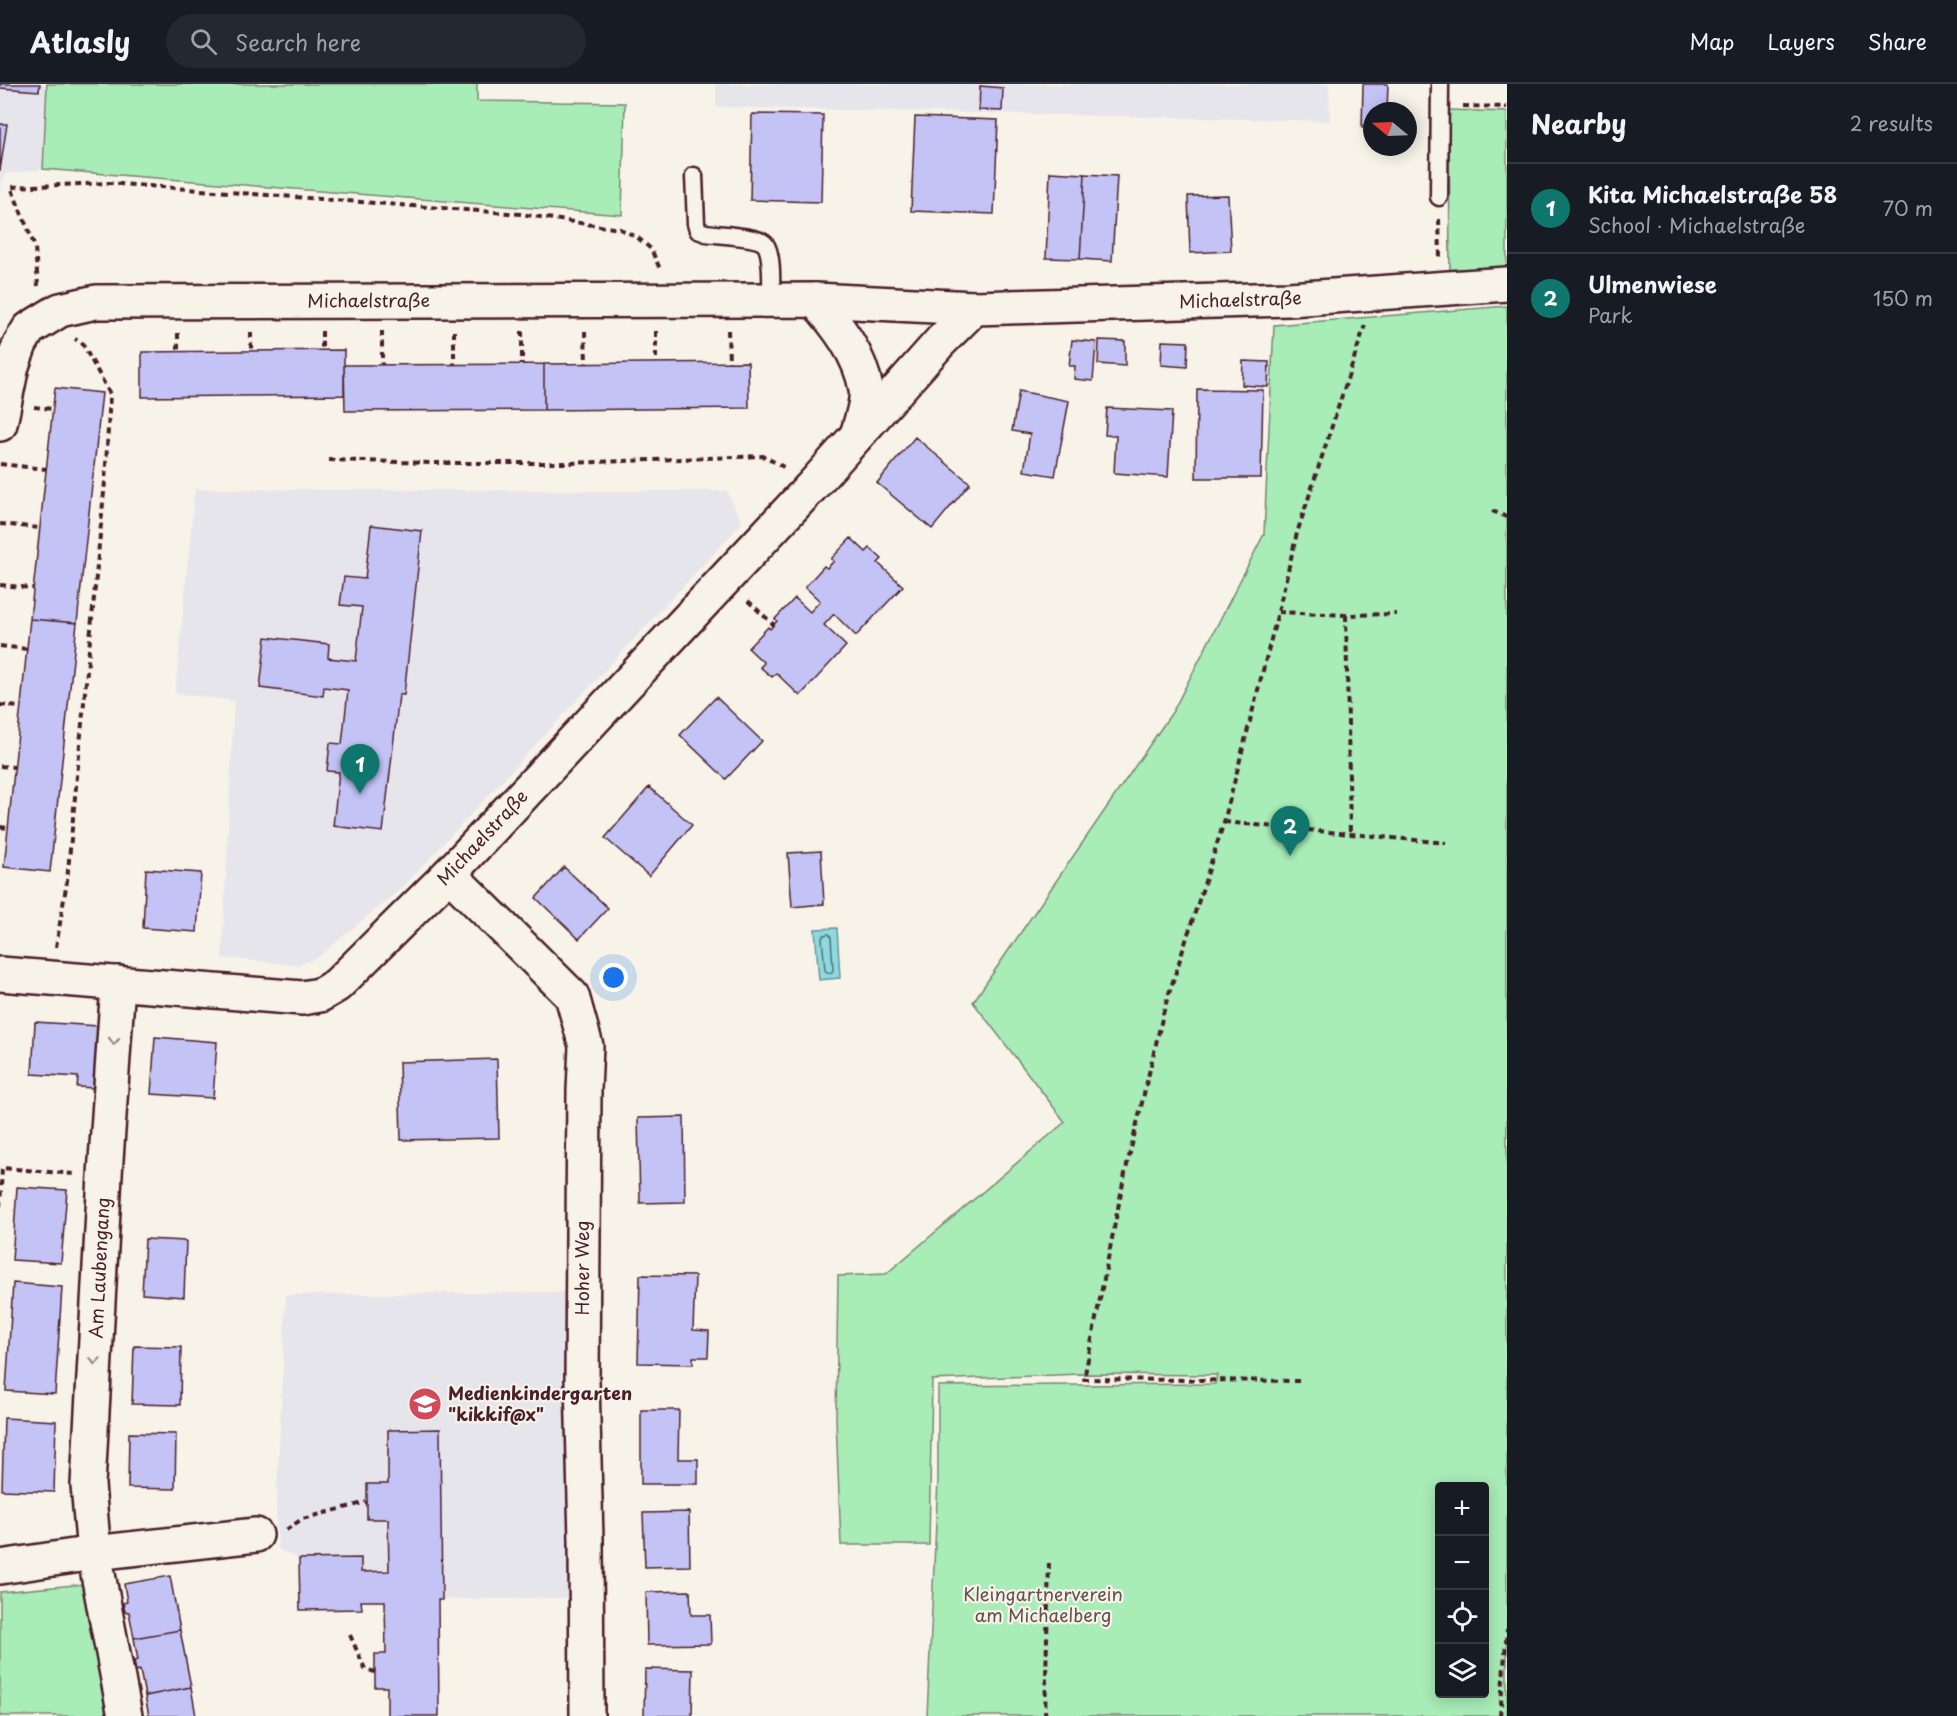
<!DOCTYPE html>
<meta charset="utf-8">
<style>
body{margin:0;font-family:"Playpen Sans",sans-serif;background:#242831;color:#f1f3f6}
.controls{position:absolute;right:18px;bottom:18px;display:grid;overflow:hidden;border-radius:6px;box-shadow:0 3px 15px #0003}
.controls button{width:54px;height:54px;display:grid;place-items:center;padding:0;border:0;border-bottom:2px solid #363941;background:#171b24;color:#f1f3f6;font:30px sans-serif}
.compass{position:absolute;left:1363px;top:18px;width:54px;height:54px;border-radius:50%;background:#171b24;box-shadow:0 3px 15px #0003;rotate:289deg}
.you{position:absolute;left:614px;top:894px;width:21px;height:21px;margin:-15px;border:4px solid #fff;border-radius:50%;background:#1a73e8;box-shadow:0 0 0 9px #1a73e833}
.badge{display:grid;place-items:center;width:39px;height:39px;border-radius:50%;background:#0f766e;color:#fff;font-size:20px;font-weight:700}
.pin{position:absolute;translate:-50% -50px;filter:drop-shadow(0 2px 3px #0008)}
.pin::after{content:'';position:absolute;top:32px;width:21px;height:18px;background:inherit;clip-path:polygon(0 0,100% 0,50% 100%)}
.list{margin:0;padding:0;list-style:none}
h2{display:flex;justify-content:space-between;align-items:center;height:78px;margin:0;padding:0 24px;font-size:26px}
h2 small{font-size:20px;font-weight:400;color:#9ea1a6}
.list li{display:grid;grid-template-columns:39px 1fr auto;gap:18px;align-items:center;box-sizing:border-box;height:90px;padding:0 24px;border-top:2px solid #363941}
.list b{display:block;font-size:22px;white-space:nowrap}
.list p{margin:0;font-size:20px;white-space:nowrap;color:#9ea1a6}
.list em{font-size:20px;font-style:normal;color:#9ea1a6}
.icon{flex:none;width:33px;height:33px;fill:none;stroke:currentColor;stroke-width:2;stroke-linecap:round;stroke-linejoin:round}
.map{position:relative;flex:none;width:1507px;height:1632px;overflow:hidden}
header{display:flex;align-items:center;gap:36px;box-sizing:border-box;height:84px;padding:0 30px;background:#171b24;border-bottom:2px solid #363941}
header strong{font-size:28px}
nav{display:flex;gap:33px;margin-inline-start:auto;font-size:21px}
.search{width:420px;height:54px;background:#242831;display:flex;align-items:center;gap:15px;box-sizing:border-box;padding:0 21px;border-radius:33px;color:#9ea1a6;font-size:22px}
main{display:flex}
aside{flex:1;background:#171b24}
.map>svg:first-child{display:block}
.built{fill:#e7e5ec}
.green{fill:#a8ecb7;stroke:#798671;stroke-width:1.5;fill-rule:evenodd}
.water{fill:#89dbe0;stroke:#709098;stroke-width:1.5}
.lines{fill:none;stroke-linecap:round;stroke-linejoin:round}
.shore{stroke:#636a73;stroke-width:1.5}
.building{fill:#c3c3f5;stroke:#4a1f2b;stroke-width:1.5}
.service-casing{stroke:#4a1f2b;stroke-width:21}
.minor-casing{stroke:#4a1f2b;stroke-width:38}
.path{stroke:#4a1f2b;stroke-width:4;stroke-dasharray:6 4.5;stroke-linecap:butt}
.service{stroke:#f7f3e8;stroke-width:16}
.minor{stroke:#f7f3e8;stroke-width:33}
.oneway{stroke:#a0898a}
.labels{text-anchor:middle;stroke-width:4.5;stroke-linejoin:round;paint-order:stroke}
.street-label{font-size:18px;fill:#4a1f2b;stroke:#f7f3e8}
.poi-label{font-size:18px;font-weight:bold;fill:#4a1f2b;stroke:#f7f3e8;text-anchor:start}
.park-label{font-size:18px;fill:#62524e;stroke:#f7f3e8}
</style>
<header>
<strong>Atlasly</strong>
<div class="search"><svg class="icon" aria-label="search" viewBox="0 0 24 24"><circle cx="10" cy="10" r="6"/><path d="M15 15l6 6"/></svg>Search here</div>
<nav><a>Map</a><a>Layers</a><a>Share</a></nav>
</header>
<main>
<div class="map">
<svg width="1507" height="1632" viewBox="0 0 1507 1632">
<rect width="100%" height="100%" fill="#f7f3e8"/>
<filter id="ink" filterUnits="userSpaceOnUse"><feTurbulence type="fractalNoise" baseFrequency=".0167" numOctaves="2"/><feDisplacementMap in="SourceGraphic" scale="12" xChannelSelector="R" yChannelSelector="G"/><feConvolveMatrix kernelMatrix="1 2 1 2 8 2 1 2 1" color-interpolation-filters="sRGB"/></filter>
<g filter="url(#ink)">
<path class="built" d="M 0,0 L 47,0 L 43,85 L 4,90 L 0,110 Z
M 716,0 L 1329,0 L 1330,37 L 716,23 Z
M 195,405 L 727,407 L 742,439 L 404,802 L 317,874 L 297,881 L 222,874 L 234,617 L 175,609 Z
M 567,1208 L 570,1514 L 390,1516 L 389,1487 L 361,1488 L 361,1474 L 299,1475 L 278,1465 L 276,1430 L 286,1211 Z"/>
<path class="green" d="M 47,0 L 477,0 L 477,17 L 625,19 L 622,131 L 43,85 Z
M 1449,26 L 1507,28 L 1507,189 L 1450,194 Z
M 1507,222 L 1507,1632 L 927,1632 L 938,1396 L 938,1302 L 1215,1300 L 1217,1291 L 1080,1290 L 932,1296 L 929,1461 L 841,1461 L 836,1335 L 838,1192 L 886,1190 L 1065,1038 L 973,918 L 1173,627 L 1264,450 L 1274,241 ZM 1440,1402 L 1484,1402 L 1484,1610 L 1440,1610 Z
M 85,1500 L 111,1632 L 0,1632 L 0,1508 Z"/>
<path class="water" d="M 837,844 L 840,894 L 819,896 L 815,845 Z"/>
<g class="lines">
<path class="shore" d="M 829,850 L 831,853 L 833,886 L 832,888 L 828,889 L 825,886 L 822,854 L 824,851 Z"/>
</g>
<path class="building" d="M 0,0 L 40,0 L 39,7 L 0,4 Z
M 1363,0 L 1388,0 L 1387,27 L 1372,27 L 1372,44 L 1362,44 Z
M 980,2 L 1003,4 L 1002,27 L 979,26 Z
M 752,30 L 823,31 L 821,118 L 750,116 Z
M 915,33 L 998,36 L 994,130 L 911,127 Z
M 0,40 L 7,40 L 0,87 Z
M 1050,88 L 1085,90 L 1080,175 L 1046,174 Z
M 1085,90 L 1117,92 L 1112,177 L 1080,175 Z
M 1228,111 L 1231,167 L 1190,169 L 1188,112 Z
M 1072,256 L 1096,258 L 1093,297 L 1074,295 L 1075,282 L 1069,282 Z
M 1099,256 L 1125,257 L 1125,282 L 1098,280 Z
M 1162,257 L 1188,258 L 1187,283 L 1161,281 Z
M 344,266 L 344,311 L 142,313 L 142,268 Z
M 1243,277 L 1269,278 L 1268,303 L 1242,301 Z
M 748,278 L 749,324 L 544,326 L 544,280 Z
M 544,280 L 544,326 L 345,327 L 344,281 Z
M 55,304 L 102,309 L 77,539 L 30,535 Z
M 1197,305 L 1263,306 L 1261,394 L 1196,394 Z
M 1019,307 L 1069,317 L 1055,392 L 1024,387 L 1030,350 L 1012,347 Z
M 1107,324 L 1172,327 L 1168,393 L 1114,389 L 1116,352 L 1105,351 Z
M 915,353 L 970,399 L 932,445 L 877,399 Z
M 371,441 L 422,447 L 404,611 L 399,611 L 383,748 L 333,742 L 339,688 L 327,687 L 330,659 L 342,660 L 348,606 L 324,603 L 323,612 L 260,604 L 266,553 L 329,560 L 328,574 L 356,577 L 362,523 L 340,521 L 344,493 L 365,495 Z
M 851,454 L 866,468 L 870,464 L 882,475 L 878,479 L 903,502 L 856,552 L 834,530 L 824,541 L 846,562 L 800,612 L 776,589 L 772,593 L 760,583 L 764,579 L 748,564 L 768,543 L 770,545 L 777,537 L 775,535 L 795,514 L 810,528 L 820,517 L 805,503 L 824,482 L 827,484 L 834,477 L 831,475 Z
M 30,535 L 77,539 L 50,788 L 4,783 Z
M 716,613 L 762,657 L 726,695 L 680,651 Z
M 649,703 L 692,741 L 649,792 L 605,754 Z
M 821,767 L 824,820 L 792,823 L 788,769 Z
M 564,783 L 608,824 L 579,855 L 536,814 Z
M 146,785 L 201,789 L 197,848 L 143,844 Z
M 35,938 L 99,942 L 95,1004 L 77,1003 L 78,993 L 32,990 Z
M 155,953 L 217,958 L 213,1014 L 151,1010 Z
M 497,975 L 499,1054 L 401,1056 L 399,978 Z
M 684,1033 L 685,1118 L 640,1119 L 638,1034 Z
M 17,1103 L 67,1106 L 61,1179 L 12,1176 Z
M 145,1155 L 186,1157 L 184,1213 L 142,1210 Z
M 640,1191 L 695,1192 L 693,1246 L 709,1247 L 708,1273 L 693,1273 L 693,1280 L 638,1279 Z
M 13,1199 L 62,1203 L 55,1310 L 6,1307 Z
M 134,1262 L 181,1263 L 180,1321 L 132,1320 Z
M 641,1326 L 679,1326 L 678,1375 L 698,1375 L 698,1400 L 641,1400 Z
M 4,1334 L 56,1337 L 54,1408 L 2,1406 Z
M 440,1345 L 442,1516 L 438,1516 L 439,1632 L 387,1632 L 387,1603 L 375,1603 L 375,1570 L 386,1570 L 385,1517 L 361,1517 L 362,1525 L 300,1526 L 299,1475 L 361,1474 L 361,1488 L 389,1487 L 388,1435 L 367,1435 L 367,1400 L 388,1400 L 388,1346 Z
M 129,1349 L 176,1350 L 175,1405 L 128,1404 Z
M 689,1428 L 690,1482 L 645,1483 L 643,1429 Z
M 170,1492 L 180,1546 L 134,1554 L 129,1528 L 125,1528 L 123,1519 L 127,1518 L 124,1500 Z
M 690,1507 L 691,1531 L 710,1531 L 711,1560 L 647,1561 L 646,1508 Z
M 180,1546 L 191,1603 L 145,1612 L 140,1586 L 136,1587 L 134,1577 L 138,1576 L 134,1554 Z
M 645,1585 L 693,1586 L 692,1632 L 644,1632 Z
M 191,1603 L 196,1632 L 149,1632 L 145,1612 Z"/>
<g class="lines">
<defs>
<path id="service" d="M 694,92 L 696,140 L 698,146 L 706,149 C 718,151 758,152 765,160 C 773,170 771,203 771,216
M 1439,113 L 1440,0"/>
<g id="minor">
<path d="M 815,216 C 837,241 860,270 866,305 C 868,319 861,337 857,351"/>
<path id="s1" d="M 0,340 L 12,282 L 20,260 L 29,245 L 60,226 L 96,218 L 815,216 L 974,224 L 1289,215 L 1507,200"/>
<path d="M 449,790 L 572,912 L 586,962 L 584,1006 L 582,1296 L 586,1456 L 587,1632"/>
<path id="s2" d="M 0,890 L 302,914 L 320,911 L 337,901 L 449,790 L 813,401 L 941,257 L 974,224"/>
<path d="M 118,899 L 105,1091 L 88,1401 L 94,1469 L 125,1632"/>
<path d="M 0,1483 L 94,1469 L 256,1451"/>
</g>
</defs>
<use href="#service" class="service-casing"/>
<use href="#minor" class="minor-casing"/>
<path class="path" d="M 1463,22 L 1507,23
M 1439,135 L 1440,173
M 38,202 L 35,163 L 11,103 L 108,99 L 520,130 L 620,145 L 637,153 L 651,165 L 660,185
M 728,246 L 729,278
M 322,247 L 322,267
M 382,247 L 382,281
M 454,247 L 454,281
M 522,247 L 522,280
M 585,247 L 586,279
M 656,247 L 656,279
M 251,248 L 251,267
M 178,249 L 178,268
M 34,323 L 53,325
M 329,376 L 430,379 L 567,379 L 763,372 L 787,385
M 0,380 L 46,385
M 1492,427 L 1507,433
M 0,440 L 40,444
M 0,501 L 33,504
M 748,517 L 774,541
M 1278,528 L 1346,531 L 1396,530
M 1346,531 L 1350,750
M 0,562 L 27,565
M 0,621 L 20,623
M 0,682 L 14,683
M 1224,738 L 1446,759
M 0,743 L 8,744
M 56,863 L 67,797 L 105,398 L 110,310 L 82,259 L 75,255
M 0,1123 L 2,1084 L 74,1090
M 1299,1297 L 1084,1295 L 1124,1094 L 1165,922 L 1224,738 L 1278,528 L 1297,449 L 1365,241
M 286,1446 L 302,1435 L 367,1418
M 350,1551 L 365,1585 L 375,1588
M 1045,1632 L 1049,1477
M 1500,1632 L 1507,1545"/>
<use href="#service" class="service"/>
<use href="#minor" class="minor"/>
</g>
<defs><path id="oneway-chevron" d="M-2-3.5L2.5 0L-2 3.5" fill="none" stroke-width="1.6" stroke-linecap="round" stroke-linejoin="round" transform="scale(1.5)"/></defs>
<g class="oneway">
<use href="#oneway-chevron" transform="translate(114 957) rotate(94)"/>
<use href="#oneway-chevron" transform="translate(95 1277) rotate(93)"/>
</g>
</g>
<defs>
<symbol id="school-disc" viewBox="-11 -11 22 22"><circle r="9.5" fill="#d1495b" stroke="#f7f3e8"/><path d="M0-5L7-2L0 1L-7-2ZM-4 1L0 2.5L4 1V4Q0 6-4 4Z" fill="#fff"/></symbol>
</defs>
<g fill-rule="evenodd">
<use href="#school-disc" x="406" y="1301" width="38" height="38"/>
</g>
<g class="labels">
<g class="street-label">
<text dy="6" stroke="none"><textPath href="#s1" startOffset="1318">Michaelstraße</textPath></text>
<text dy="6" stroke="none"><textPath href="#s1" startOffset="446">Michaelstraße</textPath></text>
<text dy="6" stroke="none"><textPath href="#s2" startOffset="548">Michaelstraße</textPath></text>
<text transform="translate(100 1184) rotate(-87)" y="6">Am Laubengang</text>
<text transform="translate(583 1184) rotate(-90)" y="6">Hoher Weg</text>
</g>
<g class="poi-label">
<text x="448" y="1316">Medienkindergarten<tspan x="448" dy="21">"kikkif@x"</tspan></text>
</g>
<g class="park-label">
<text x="1043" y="1517">Kleingartnerverein<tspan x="1043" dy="21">am Michaelberg</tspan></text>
</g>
</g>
</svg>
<div class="controls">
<button>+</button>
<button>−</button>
<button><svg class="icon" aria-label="locate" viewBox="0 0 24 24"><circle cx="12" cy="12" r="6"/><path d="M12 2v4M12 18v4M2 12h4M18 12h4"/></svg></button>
<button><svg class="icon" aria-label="layers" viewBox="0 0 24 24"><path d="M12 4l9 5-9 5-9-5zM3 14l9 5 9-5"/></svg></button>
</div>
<svg class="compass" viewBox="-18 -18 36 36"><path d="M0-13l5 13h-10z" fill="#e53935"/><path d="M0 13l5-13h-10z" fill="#9ea1a6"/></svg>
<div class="you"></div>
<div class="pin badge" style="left:360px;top:710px">1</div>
<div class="pin badge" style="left:1290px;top:772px">2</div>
</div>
<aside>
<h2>Nearby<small>2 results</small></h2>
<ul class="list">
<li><span class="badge">1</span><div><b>Kita Michaelstraße 58</b><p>School · Michaelstraße</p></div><em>70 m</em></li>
<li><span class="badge">2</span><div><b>Ulmenwiese</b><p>Park</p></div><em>150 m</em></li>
</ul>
</aside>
</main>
